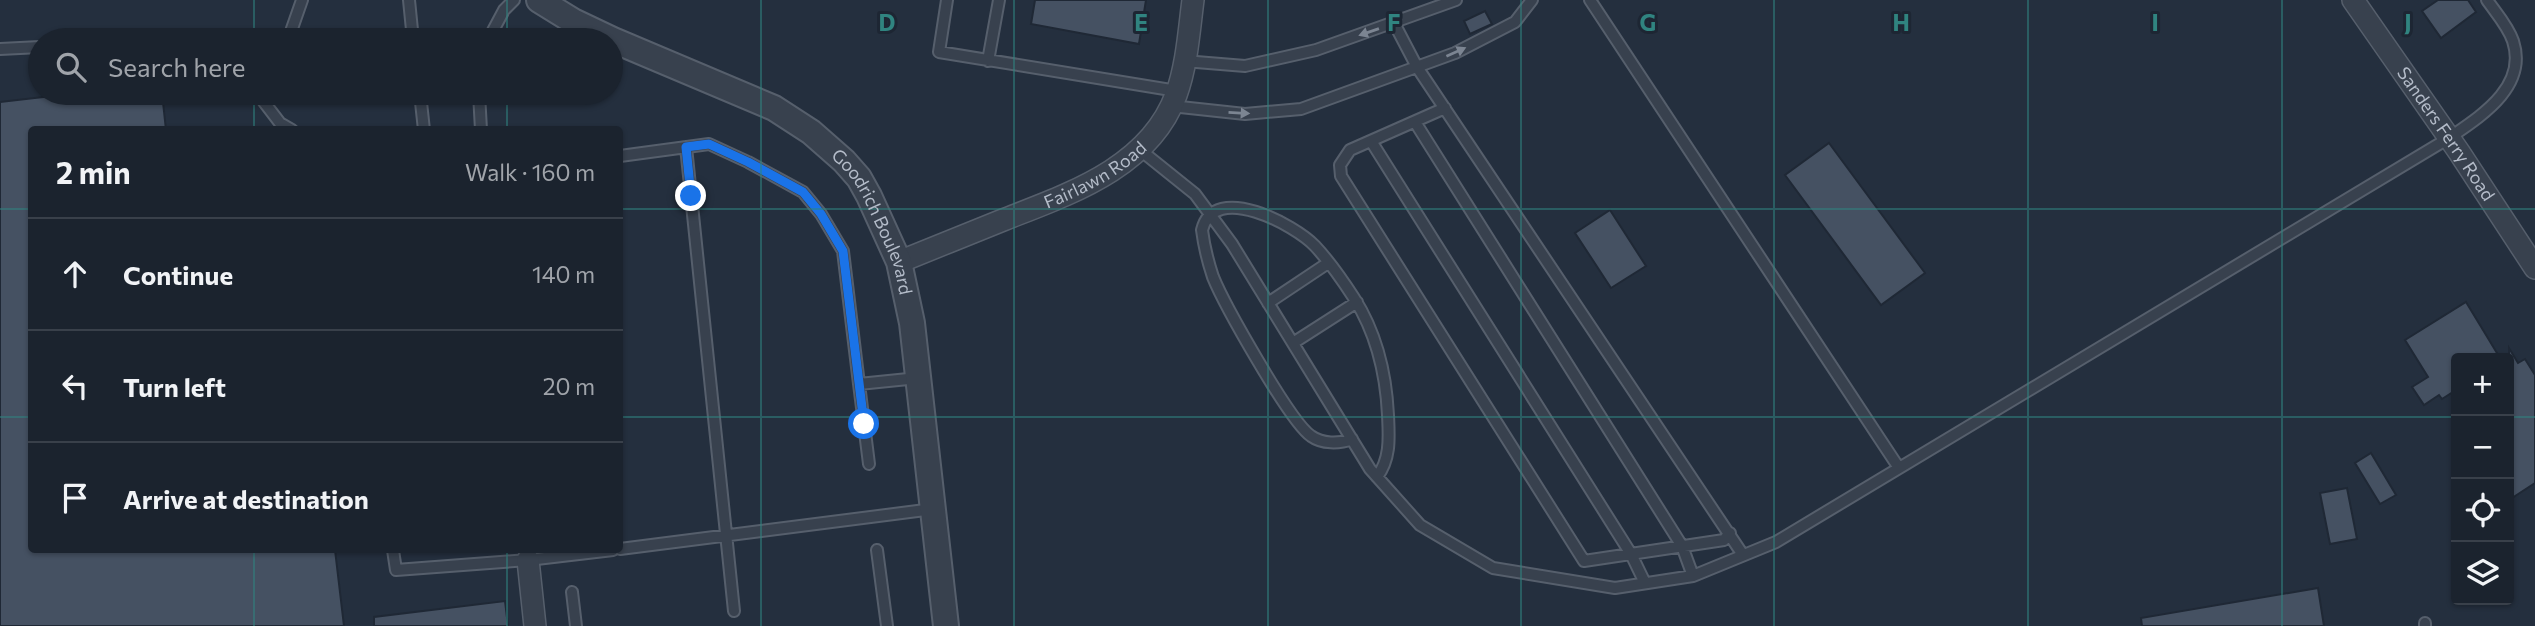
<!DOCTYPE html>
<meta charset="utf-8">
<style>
body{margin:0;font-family:Commissioner,sans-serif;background:#282f3a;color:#f1f3f6}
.controls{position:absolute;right:21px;bottom:21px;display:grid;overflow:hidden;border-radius:7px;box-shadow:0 2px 5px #0004}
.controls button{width:63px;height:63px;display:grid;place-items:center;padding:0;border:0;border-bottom:2px solid #39404a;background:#1b232e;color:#f1f3f6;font:35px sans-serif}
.stop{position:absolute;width:21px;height:21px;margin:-16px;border:5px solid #1a73e8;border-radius:50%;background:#fff}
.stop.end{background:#1a73e8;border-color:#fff;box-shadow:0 2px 7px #0008}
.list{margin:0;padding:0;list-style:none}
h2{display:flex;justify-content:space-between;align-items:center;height:91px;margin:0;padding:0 28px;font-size:30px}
h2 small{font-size:23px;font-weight:400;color:#a0a4aa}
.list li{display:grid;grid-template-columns:46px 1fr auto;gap:21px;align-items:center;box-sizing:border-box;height:112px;padding:0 28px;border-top:2px solid #39404a}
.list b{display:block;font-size:26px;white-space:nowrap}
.list em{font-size:23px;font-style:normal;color:#a0a4aa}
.icon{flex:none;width:38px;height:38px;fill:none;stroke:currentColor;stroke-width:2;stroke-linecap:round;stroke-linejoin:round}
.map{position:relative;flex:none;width:2535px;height:626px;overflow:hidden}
.search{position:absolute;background:#1b232e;box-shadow:0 2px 5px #0004;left:28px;top:28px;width:595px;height:77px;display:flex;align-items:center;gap:18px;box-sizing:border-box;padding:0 24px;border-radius:38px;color:#a0a4aa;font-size:26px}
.panel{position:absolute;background:#1b232e;box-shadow:0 2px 5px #0004;left:28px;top:126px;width:595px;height:427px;border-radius:7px}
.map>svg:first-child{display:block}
.building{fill:#455162;stroke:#1f2835;stroke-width:2}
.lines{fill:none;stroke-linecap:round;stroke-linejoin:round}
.service-casing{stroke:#565f6c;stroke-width:14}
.minor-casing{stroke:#565f6c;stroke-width:24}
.tertiary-casing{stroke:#565f6c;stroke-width:28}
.service{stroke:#38414e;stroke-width:10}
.minor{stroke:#38414e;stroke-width:21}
.tertiary{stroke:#38414e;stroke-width:24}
.oneway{fill:#7c8592}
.route{stroke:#1a73e8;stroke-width:9}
.grid{fill:none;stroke:#308480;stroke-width:2;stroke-opacity:0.55}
.labels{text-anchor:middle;stroke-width:6;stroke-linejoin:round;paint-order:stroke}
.street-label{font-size:18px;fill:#b4bcc9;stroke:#1d2633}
.grid-label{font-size:23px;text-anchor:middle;font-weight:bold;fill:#308480;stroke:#1d2633;stroke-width:6;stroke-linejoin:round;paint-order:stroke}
</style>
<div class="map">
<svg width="2535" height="626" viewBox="0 0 2535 626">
<rect width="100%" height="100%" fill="#242f3e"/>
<path class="building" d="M 1035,0 L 1146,0 L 1139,44 L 1031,24 Z
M 2438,0 L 2468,0 L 2476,12 L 2441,38 L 2422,11 Z
M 1485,11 L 1492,24 L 1470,34 L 1464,21 Z
M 78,93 L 162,93 L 166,130 L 32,130 L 32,550 L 335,550 L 344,626 L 0,626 L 0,102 Z
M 1829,143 L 1925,273 L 1881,305 L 1785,175 Z
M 1610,210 L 1646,266 L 1611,288 L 1575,233 Z
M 2466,302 L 2500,358 L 2456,358 L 2456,390 L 2442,399 L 2439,395 L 2424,405 L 2412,387 L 2428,377 L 2405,340 Z
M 2509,348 L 2518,363 L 2525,359 L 2535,375 L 2535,483 L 2509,500 Z
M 2371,453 L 2396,495 L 2380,504 L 2355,463 Z
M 2347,488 L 2357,539 L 2330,544 L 2320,493 Z
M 2318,588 L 2324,626 L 2142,626 L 2141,618 Z
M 505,601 L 508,626 L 374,626 L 374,617 Z"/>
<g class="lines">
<defs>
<path id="service" d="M 409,0 L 413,40
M 947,0 L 939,52 L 1177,91
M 1590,0 L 1899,468
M 1394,23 L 1417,67 L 1743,555
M 288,40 L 302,0
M 488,40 L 504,10 L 514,0
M 0,49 L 40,47
M 988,61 L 999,0
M 1184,61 L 1245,66 L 1316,50 L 1456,0
M 257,93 L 280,123 L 292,130
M 420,93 L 424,130
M 479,93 L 481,130
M 1171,106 L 1245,114 L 1301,109 L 1455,53 L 1515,22 L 1532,0
M 1445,108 L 1350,150 L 1340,165 L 1341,176 L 1584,561 L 1724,540 L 1730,533
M 1415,122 L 1682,546 L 1693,576
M 1371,141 L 1631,554 L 1645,583
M 686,147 L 734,611
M 1139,149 L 1195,194 L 1232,244 L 1370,469 L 1420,525 L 1493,568 L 1615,588 L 1693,576 L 1776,542 L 2449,138 C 2481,116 2528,87 2513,41 C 2508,26 2496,13 2487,0
M 620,156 L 709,144 L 748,162 L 803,192 L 821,214 L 843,251 L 859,384 L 918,378
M 1268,303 L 1328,263
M 1293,343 L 1357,302
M 859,384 L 869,464
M 1352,439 C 1339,444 1322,444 1311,436 C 1290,422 1224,304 1213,277 C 1208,262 1204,246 1202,230 C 1214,181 1295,225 1315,246 C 1329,261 1343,281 1354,298 C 1377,334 1386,373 1388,415 C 1389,437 1391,458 1377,477
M 620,549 L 933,509
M 393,550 L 396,570 L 528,560 L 613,550
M 877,550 L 887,626
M 572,592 L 576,626
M 2425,623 L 2425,626"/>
<g id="minor">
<path id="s1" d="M 2353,0 L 2459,152 L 2535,268"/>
<path id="s2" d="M 899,262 C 934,248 968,234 1003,220 C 1069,194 1149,168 1176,95 C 1187,65 1189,31 1193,0"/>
<path d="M 528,560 L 535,626"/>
</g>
<g id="tertiary">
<path id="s3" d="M 539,0 L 573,21 L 613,40 L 774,108 L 811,132 L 844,161 L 859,178 L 869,196 L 899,262 L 912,323 L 946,626"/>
</g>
</defs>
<use href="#service" class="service-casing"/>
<use href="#minor" class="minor-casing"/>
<use href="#tertiary" class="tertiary-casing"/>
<use href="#service" class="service"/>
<use href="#minor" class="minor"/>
<use href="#tertiary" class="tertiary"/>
</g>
<defs><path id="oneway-solid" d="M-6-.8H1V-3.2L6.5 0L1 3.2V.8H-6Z" transform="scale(1.75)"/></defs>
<g class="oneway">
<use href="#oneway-solid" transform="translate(1369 32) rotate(161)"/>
<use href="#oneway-solid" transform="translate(1456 52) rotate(-24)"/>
<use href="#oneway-solid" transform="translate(1239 113) rotate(3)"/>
</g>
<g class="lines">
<path class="route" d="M 691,196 L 686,147 L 709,144 L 748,162 L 803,192 L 821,214 L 843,251 L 864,424"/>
</g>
<path class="grid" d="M 254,0 L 254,40M 507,0 L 507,40M 761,0 L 761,626M 1014,0 L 1014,626M 1268,0 L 1268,626M 1521,0 L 1521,626M 1774,0 L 1774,626M 2028,0 L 2028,626M 2282,0 L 2282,626M 254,93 L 254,130M 507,93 L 507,130M 0,209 L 32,209M 620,209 L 2535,209M 0,417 L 32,417M 620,417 L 2456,417M 2509,417 L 2535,417M 254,550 L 254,626M 507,550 L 507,626"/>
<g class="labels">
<g class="street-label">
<text dy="6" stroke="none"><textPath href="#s1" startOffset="163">Sanders Ferry Road</textPath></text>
<text dy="6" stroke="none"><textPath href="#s2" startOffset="215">Fairlawn Road</textPath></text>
<text dy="6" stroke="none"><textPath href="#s3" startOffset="415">Goodrich Boulevard</textPath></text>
</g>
</g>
<g class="grid-label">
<text x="887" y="31">D</text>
<text x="1141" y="31">E</text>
<text x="1394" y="31">F</text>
<text x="1648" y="31">G</text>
<text x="1901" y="31">H</text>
<text x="2155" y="31">I</text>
<text x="2408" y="31">J</text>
</g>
</svg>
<div class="controls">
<button>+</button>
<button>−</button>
<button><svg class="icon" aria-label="locate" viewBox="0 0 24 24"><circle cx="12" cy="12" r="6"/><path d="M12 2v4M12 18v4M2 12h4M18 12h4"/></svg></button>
<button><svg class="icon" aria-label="layers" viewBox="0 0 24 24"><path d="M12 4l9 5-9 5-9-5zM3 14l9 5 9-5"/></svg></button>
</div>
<div class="stop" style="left:864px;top:424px"></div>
<div class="stop end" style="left:691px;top:196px"></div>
<div class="search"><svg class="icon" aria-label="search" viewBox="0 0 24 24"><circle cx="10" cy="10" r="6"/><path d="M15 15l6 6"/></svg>Search here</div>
<section class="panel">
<h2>2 min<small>Walk · 160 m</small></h2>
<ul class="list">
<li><svg class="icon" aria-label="ahead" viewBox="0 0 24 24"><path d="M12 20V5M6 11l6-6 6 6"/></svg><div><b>Continue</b></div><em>140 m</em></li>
<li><svg class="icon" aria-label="left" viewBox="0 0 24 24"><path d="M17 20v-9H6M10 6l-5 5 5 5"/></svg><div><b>Turn left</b></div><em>20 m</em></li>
<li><svg class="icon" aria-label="arrive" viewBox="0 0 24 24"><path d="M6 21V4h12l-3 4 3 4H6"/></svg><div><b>Arrive at destination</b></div></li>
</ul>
</section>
</div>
